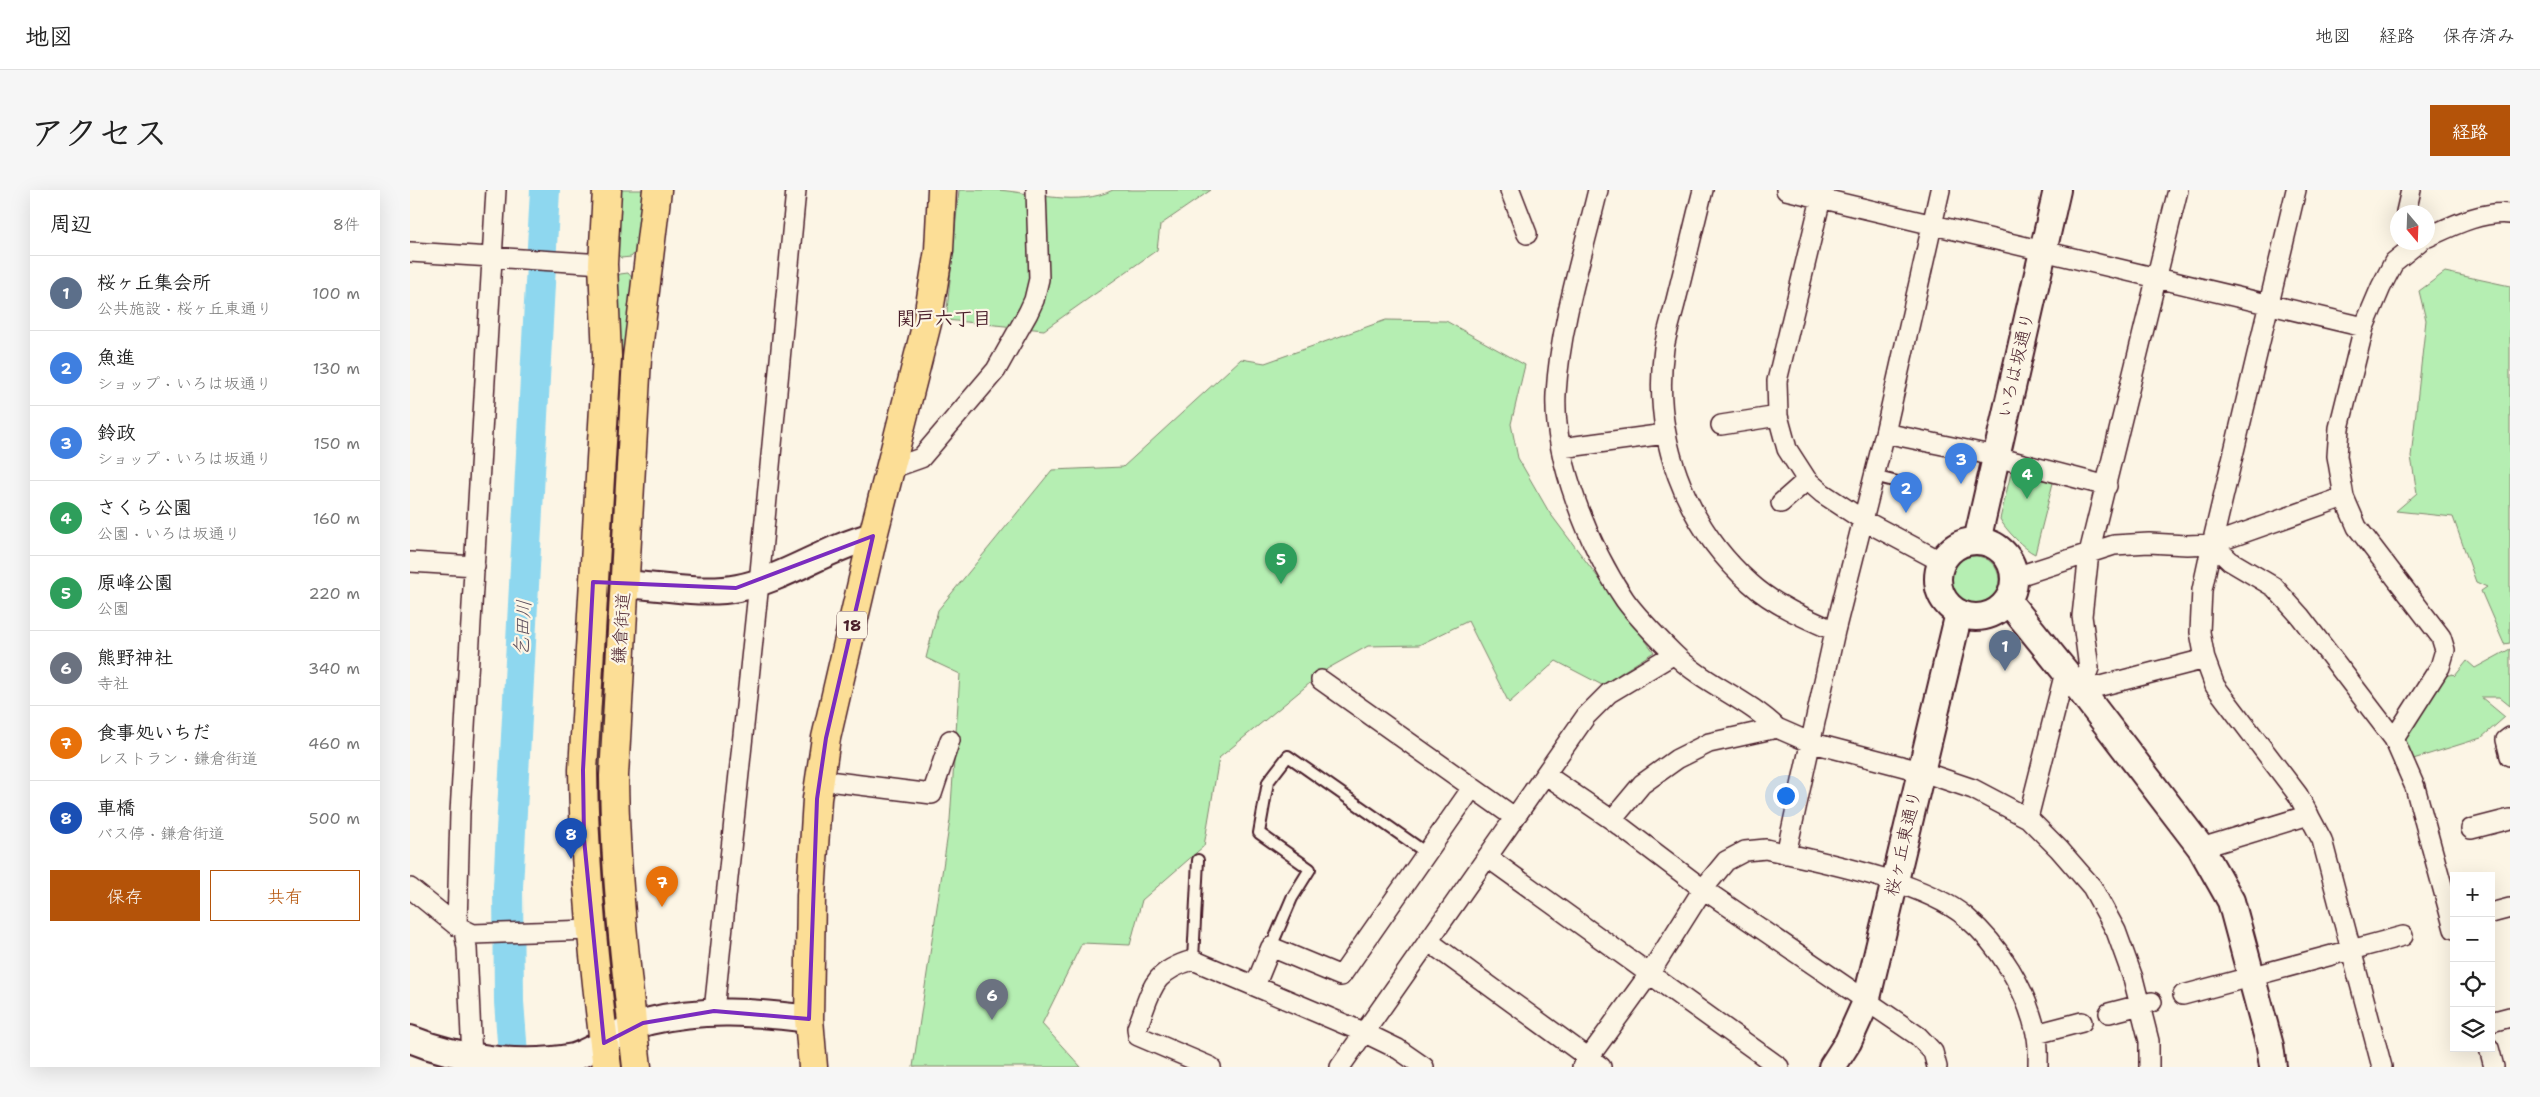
<!DOCTYPE html>
<html lang="ja">
<meta charset="utf-8">
<style>
body{margin:0;font-family:"Shantell Sans","Klee One",sans-serif;background:#f6f6f6;color:#222}
.controls{position:absolute;right:15px;bottom:15px;display:grid;overflow:hidden;border-radius:0px;box-shadow:0 5px 20px #0002}
.controls button{width:45px;height:45px;display:grid;place-items:center;padding:0;border:0;border-bottom:1px solid #e0e0e0;background:#fff;color:#222;font:25px sans-serif}
.compass{position:absolute;left:1980px;top:15px;width:45px;height:45px;border-radius:50%;background:#fff;box-shadow:0 5px 20px #0002;rotate:161deg}
.you{position:absolute;left:1375px;top:605px;width:18px;height:18px;margin:-12px;border:4px solid #fff;border-radius:50%;background:#1a73e8;box-shadow:0 0 0 8px #1a73e833}
.badge{display:grid;place-items:center;width:32px;height:32px;border-radius:50%;background:#b45309;color:#fff;font-size:16px;font-weight:700}
.pin{position:absolute;translate:-50% -41px;filter:drop-shadow(0 1px 2px #0008)}
.pin::after{content:'';position:absolute;top:26px;width:18px;height:15px;background:inherit;clip-path:polygon(0 0,100% 0,50% 100%)}
.list{margin:0;padding:0;list-style:none}
h2{display:flex;justify-content:space-between;align-items:center;height:65px;margin:0;padding:0 20px;font-size:21px}
h2 small{font-size:16px;font-weight:400;color:#767676}
.list li{display:grid;grid-template-columns:32px 1fr auto;gap:15px;align-items:center;box-sizing:border-box;height:75px;padding:0 20px;border-top:1px solid #e0e0e0}
.list b{display:block;font-size:19px;white-space:nowrap}
.list p{margin:0;font-size:16px;white-space:nowrap;color:#767676}
.list em{font-size:16px;font-style:normal;color:#767676}
.actions{display:flex;gap:10px;padding:15px 20px}
.actions a{flex:1;padding:11px 0;border:1px solid #b45309;border-radius:0px;text-align:center;font-size:18px;color:#b45309}
.actions .main{background:#b45309;color:#fff}
.icon{flex:none;width:28px;height:28px;fill:none;stroke:currentColor;stroke-width:2;stroke-linecap:round;stroke-linejoin:round}
.map{position:relative;flex:none;width:2100px;height:877px;overflow:hidden;border-radius:0px}
header{display:flex;align-items:center;gap:30px;box-sizing:border-box;height:70px;padding:0 25px;background:#fff;border-bottom:1px solid #e0e0e0}
header strong{font-size:24px}
nav{display:flex;gap:28px;margin-inline-start:auto;font-size:18px}
.intro{display:flex;align-items:center;justify-content:space-between;box-sizing:border-box;height:120px;padding:0 30px}
h1{margin:0;font-size:35px}
.button{padding:12px 22px;border-radius:0px;background:#b45309;color:#fff;font-size:18px;font-weight:700}
main{display:flex;gap:30px;padding:0 30px}
aside{flex:1;background:#fff;border-radius:0px;box-shadow:0 5px 20px #0002}
.map>svg:first-child{display:block}
.green{fill:#b5eeb2;stroke:#80866e}
.lines{fill:none;stroke-linecap:round;stroke-linejoin:round}
.river{stroke:#8ed7ef;stroke-width:30}
.lane-casing{stroke:#4a1f2b;stroke-width:14}
.street-casing{stroke:#4a1f2b;stroke-width:22}
.secondary-casing{stroke:#4a1f2b;stroke-width:30}
.primary-casing{stroke:#4a1f2b;stroke-width:31}
.lane{stroke:#fcf5e5;stroke-width:10}
.street{stroke:#fcf5e5;stroke-width:19}
.secondary{stroke:#fcf5e5;stroke-width:26}
.primary{stroke:#fcde96;stroke-width:28}
.marked{fill:none;stroke:#7b2cbf;stroke-width:4;stroke-linejoin:round}
.labels{text-anchor:middle;stroke-width:4.5;stroke-linejoin:round;paint-order:stroke}
.shield{fill:#fcf5e5;stroke:#7f5f63;stroke-width:1}
.shield-label{font-size:16px;font-weight:bold;fill:#4a1f2b}
.street-label{font-size:18px;fill:#4a1f2b;stroke:#fcf5e5}
.neighbourhood-label{font-size:19px;font-weight:bold;fill:#4a1f2b;stroke:#fcf5e5}
.water-label{font-size:19px;font-style:italic;fill:#5b4d5c;stroke:#fcf5e5}
</style>
<header>
<strong>地図</strong>
<nav><a>地図</a><a>経路</a><a>保存済み</a></nav>
</header>
<div class="intro"><h1>アクセス</h1><a class="button">経路</a></div>
<main>
<aside>
<h2>周辺<small>8件</small></h2>
<ul class="list">
<li><span class="badge" style="background:#5c6f8a">1</span><div><b>桜ヶ丘集会所</b><p>公共施設 · 桜ヶ丘東通り</p></div><em>100 m</em></li>
<li><span class="badge" style="background:#3f7fe0">2</span><div><b>魚進</b><p>ショップ · いろは坂通り</p></div><em>130 m</em></li>
<li><span class="badge" style="background:#3f7fe0">3</span><div><b>鈴政</b><p>ショップ · いろは坂通り</p></div><em>150 m</em></li>
<li><span class="badge" style="background:#2e9e5b">4</span><div><b>さくら公園</b><p>公園 · いろは坂通り</p></div><em>160 m</em></li>
<li><span class="badge" style="background:#2e9e5b">5</span><div><b>原峰公園</b><p>公園</p></div><em>220 m</em></li>
<li><span class="badge" style="background:#6b7280">6</span><div><b>熊野神社</b><p>寺社</p></div><em>340 m</em></li>
<li><span class="badge" style="background:#e8710a">7</span><div><b>食事処いちだ</b><p>レストラン · 鎌倉街道</p></div><em>460 m</em></li>
<li><span class="badge" style="background:#1a4fb4">8</span><div><b>車橋</b><p>バス停 · 鎌倉街道</p></div><em>500 m</em></li>
</ul>
<div class="actions"><a class="main">保存</a><a>共有</a></div>
</aside>
<div class="map">
<svg width="2100" height="877" viewBox="0 0 2100 877">
<rect width="100%" height="100%" fill="#fcf5e5"/>
<filter id="ink" filterUnits="userSpaceOnUse"><feTurbulence type="fractalNoise" baseFrequency=".02" numOctaves="2"/><feDisplacementMap in="SourceGraphic" scale="10" xChannelSelector="R" yChannelSelector="G"/><feConvolveMatrix kernelMatrix="1 2 1 2 8 2 1 2 1" color-interpolation-filters="sRGB"/></filter>
<g filter="url(#ink)">
<path class="green" d="M 207,0 L 234,0 L 227,60 L 221,67 L 211,68 L 205,61 Z
M 549,0 C 562,0 575,0 588,0 C 625,3 668,17 703,0 L 801,0 L 750,35 L 747,60 L 634,140 L 536,130 Z
M 2035,82 L 2100,96 L 2100,453 L 2094,454 L 2071,401 L 2077,397 L 2066,392 L 2043,327 L 1986,321 L 2007,303 L 2001,267 L 2016,130 L 2009,101 Z
M 218,83 L 224,90 L 213,171 L 201,377 L 197,380 L 205,90 L 210,84 Z
M 976,130 L 1036,131 L 1115,175 L 1101,234 L 1108,268 L 1139,322 L 1244,462 L 1192,495 L 1146,471 L 1099,513 L 1058,431 L 1009,455 L 958,456 L 917,479 L 809,568 L 794,656 L 732,710 L 720,755 L 672,753 L 632,834 L 671,877 L 503,877 L 540,630 L 550,484 L 516,468 L 528,420 L 642,280 L 713,277 L 831,169 L 855,173 Z
M 1602,279 L 1644,289 L 1625,364 C 1615,360 1594,338 1590,329 Z
M1541 390a24 24 0 1 1 48 0a24 24 0 1 1-48 0Z
M 195,428 L 197,431 L 190,587 L 191,702 L 181,586 Z
M 2100,459 L 2100,516 L 2089,507 L 2071,507 L 2095,527 L 2071,548 L 2000,570 L 1993,549 L 2031,487 L 2043,484 L 2045,486 L 2057,471 L 2065,478 Z"/>
<g class="lines">
<path class="river" d="M 104,877 L 99,812 L 98,697 L 135,0"/>
<defs>
<path id="lane" d="M 1464,286 L 1503,296
M 861,757 L 882,708 L 900,679 L 849,643 L 858,592 L 878,566 L 1015,662
M 783,770 L 788,670"/>
<path id="street" d="M 1100,0 L 1117,44
M 1188,0 C 1172,67 1150,135 1146,204 C 1143,268 1179,357 1215,410 C 1228,428 1247,447 1263,463 C 1294,494 1336,508 1367,538
M 1293,0 C 1284,35 1276,71 1267,106 C 1263,123 1257,141 1254,158 C 1242,245 1274,334 1340,393 C 1364,415 1395,428 1425,441
M 1376,0 L 1954,137
M 1413,0 L 1367,191 L 1368,226 L 1377,259 L 1397,290 L 1412,303 L 1453,330 L 1532,372
M 1886,0 L 1802,354 L 1792,400 L 1790,442 L 1795,469 L 1805,496 L 1888,605 L 1912,650 L 1972,877
M 1996,22 L 2001,0
M 2018,47 C 2044,35 2071,21 2100,24
M 0,62 L 193,74
M 1311,235 L 1368,226
M 1475,243 L 1571,263 L 1697,296
M 1151,258 L 1255,244
M 480,279 L 511,268 L 586,180 L 618,123 L 624,110 L 629,89 L 626,0
M 1371,313 L 1397,290
M 1802,354 L 1820,371 L 1864,397 L 1890,426 L 1984,549 L 2005,597 L 2044,739
M 0,372 L 65,376
M 1605,387 L 1704,355 L 1739,353 L 1777,355 L 1802,354 L 1934,307
M 911,490 L 1104,627
M 1671,501 L 1679,478 L 1672,426 L 1679,363 L 1768,0
M 1671,501 L 1795,469
M 2100,547 L 2096,550 L 2100,566
M 1984,549 L 2030,477 L 2035,460 L 2031,447 L 1947,337 L 1934,307 L 1927,266 L 1929,238 L 1954,137 L 1971,97 L 1984,72 L 2009,52
M 1136,585 L 1202,630 L 1293,699 L 1508,846 L 1523,862 L 1527,877
M 410,590 L 522,604 L 540,550
M 1618,628 L 1655,482
M 1202,630 L 1232,594 L 1267,569 L 1299,553 L 1367,538 L 1399,552 L 1510,581 L 1563,599 L 1618,628 L 1649,659 L 1682,697 L 1706,741 L 1723,788 L 1739,851 L 1739,877
M 2061,639 L 2100,629
M 1791,658 L 1899,625
M 1376,664 L 1425,441 L 1475,243 L 1530,0
M 1077,667 L 1369,877
M 0,698 L 47,736 L 63,744 L 180,740
M 2081,723 L 2100,718
M 47,736 L 50,623 L 86,0
M 54,741 L 57,758 L 62,868
M 1018,751 L 1191,877
M 845,796 L 861,757 L 931,786 L 1062,598
M 1773,805 L 1993,746
M 304,821 L 349,393 L 386,0
M 1699,823 L 1742,812
M 2081,832 L 2100,827
M 1626,844 L 1672,832
M 2079,858 L 2084,877
M 801,877 L 728,846 L 727,838 C 742,801 740,782 783,770 L 953,842 L 988,859 L 1014,877
M 930,877 L 1176,526 L 1199,503 L 1264,464
M 1172,877 L 1240,783 L 1293,699 L 1316,671 L 1335,661 L 1356,659 C 1412,672 1513,691 1556,727 C 1590,756 1616,799 1626,843 C 1629,853 1628,866 1628,877"/>
<path id="secondary" d="M 1567,351 L 1647,0
M1528 389a38 38 0 1 1 76 0a38 38 0 1 1-76 0Z
M 214,394 C 249,396 294,405 328,398 C 375,389 416,358 463,346
M 1598,411 L 1671,501 L 1791,658 L 1821,711 L 1860,856 L 1863,877
M 0,849 C 49,869 112,877 164,867 C 190,858 212,838 240,831 C 293,818 345,822 399,829
M 1422,877 L 1438,852 L 1456,812 L 1549,423"/>
<path id="primary" d="M 197,0 L 193,74 L 197,166 L 173,580 C 174,680 184,778 197,877
M 227,877 C 216,780 205,684 204,586 L 227,168 L 247,0
M 403,877 L 399,829 L 401,706 L 407,609 L 416,548 L 463,346 L 517,133 L 529,60 L 532,0"/>
</defs>
<use href="#lane" class="lane-casing"/>
<use href="#street" class="street-casing"/>
<use href="#secondary" class="secondary-casing"/>
<use href="#primary" class="primary-casing"/>
<use href="#lane" class="lane"/>
<use href="#street" class="street"/>
<use href="#secondary" class="secondary"/>
<use href="#primary" class="primary"/>
</g>
</g>
<path class="marked" d="M 463,346 L 416,548 L 407,609 L 399,829 L 304,821 L 233,833 L 194,853 L 174,649 L 173,580 L 183,392 L 326,398 Z"/>
<g class="labels">
<rect class="shield" x="427" y="421.5" width="30" height="27" rx="4"/>
<g class="shield-label">
<text x="442" y="441">18</text>
</g>
<g class="street-label">
<text transform="translate(1606 175) rotate(-77)" y="6">いろは坂通り</text>
<text transform="translate(211 438) rotate(-86)" y="6">鎌倉街道</text>
<text transform="translate(1493 653) rotate(-77)" y="6">桜ヶ丘東通り</text>
</g>
<g class="neighbourhood-label">
<text x="534" y="135">関戸六丁目</text>
</g>
<g class="water-label">
<text transform="translate(112 438) rotate(-87)" y="7">乞田川</text>
</g>
</g>
</svg>
<div class="controls">
<button>+</button>
<button>−</button>
<button><svg class="icon" aria-label="locate" viewBox="0 0 24 24"><circle cx="12" cy="12" r="6"/><path d="M12 2v4M12 18v4M2 12h4M18 12h4"/></svg></button>
<button><svg class="icon" aria-label="layers" viewBox="0 0 24 24"><path d="M12 4l9 5-9 5-9-5zM3 14l9 5 9-5"/></svg></button>
</div>
<svg class="compass" viewBox="-18 -18 36 36"><path d="M0-13l5 13h-10z" fill="#e53935"/><path d="M0 13l5-13h-10z" fill="#767676"/></svg>
<div class="you"></div>
<div class="pin badge" style="left:1595px;top:481px;background:#5c6f8a">1</div>
<div class="pin badge" style="left:1496px;top:323px;background:#3f7fe0">2</div>
<div class="pin badge" style="left:1551px;top:294px;background:#3f7fe0">3</div>
<div class="pin badge" style="left:1617px;top:309px;background:#2e9e5b">4</div>
<div class="pin badge" style="left:871px;top:394px;background:#2e9e5b">5</div>
<div class="pin badge" style="left:582px;top:830px;background:#6b7280">6</div>
<div class="pin badge" style="left:252px;top:717px;background:#e8710a">7</div>
<div class="pin badge" style="left:161px;top:669px;background:#1a4fb4">8</div>
</div>
</main>
